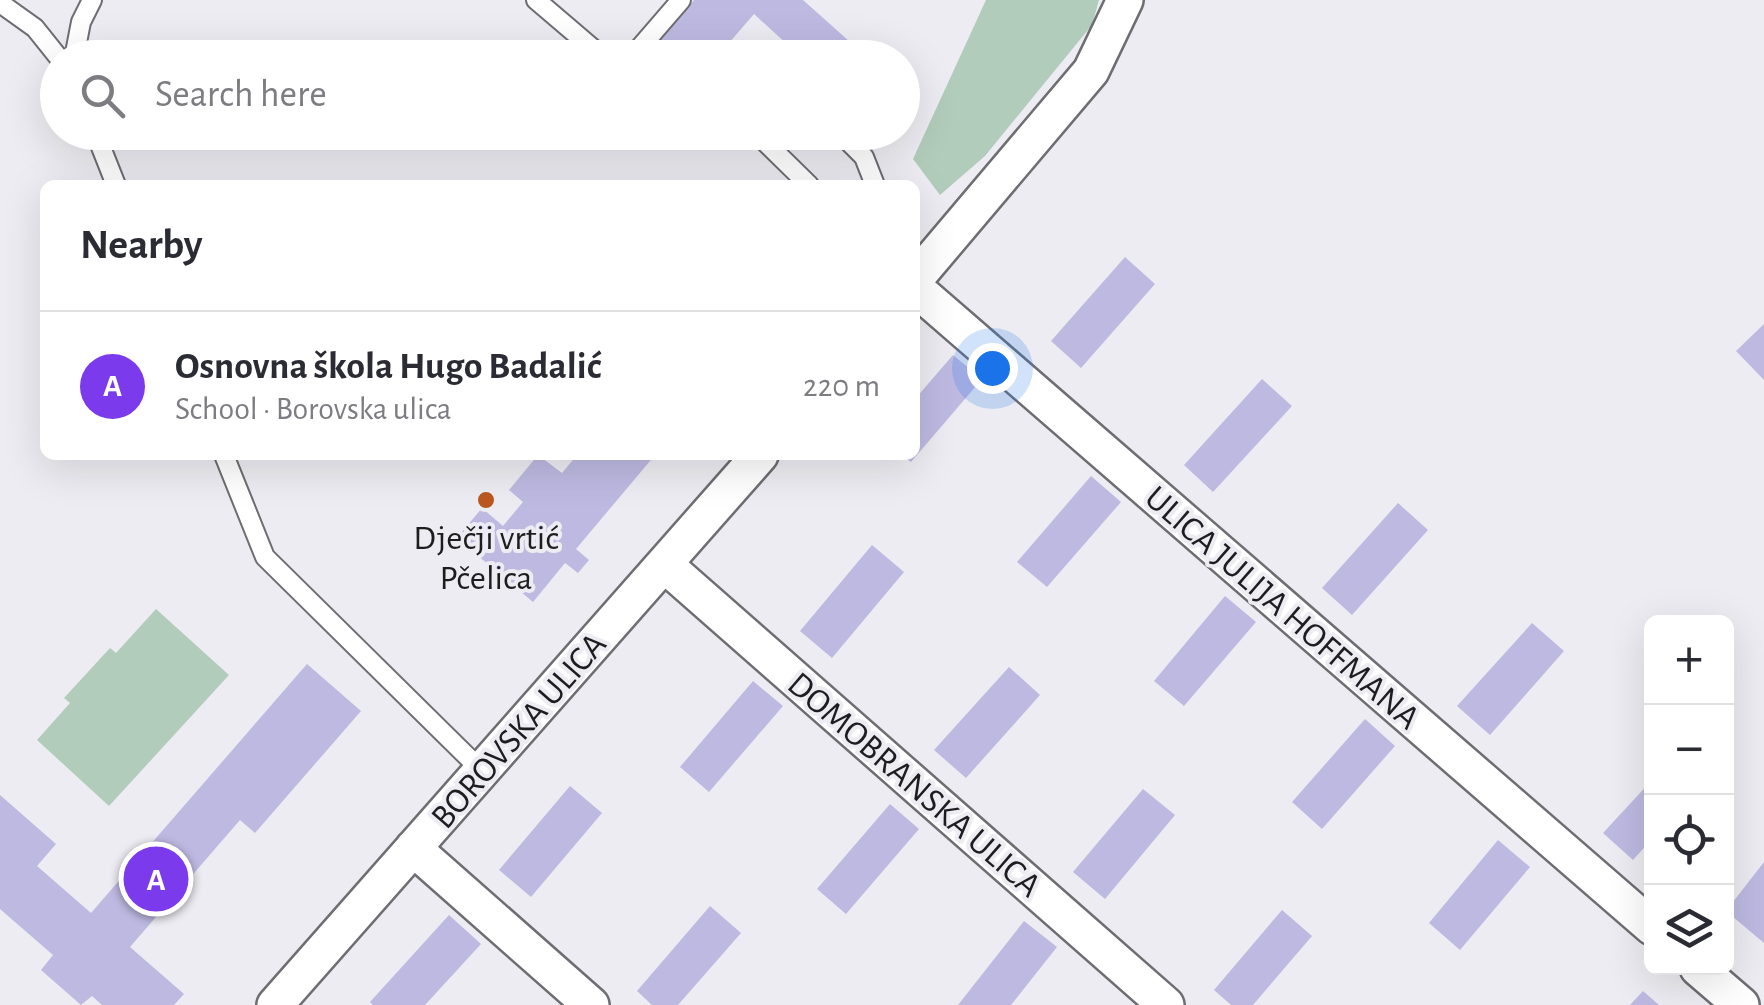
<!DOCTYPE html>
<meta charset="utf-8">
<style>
body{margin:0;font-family:"Alegreya Sans",sans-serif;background:#f2f2f3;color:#2b2b33}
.controls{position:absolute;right:30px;bottom:30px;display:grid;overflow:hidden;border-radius:15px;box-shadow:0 10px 40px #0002}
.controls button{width:90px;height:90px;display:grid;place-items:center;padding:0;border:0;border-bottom:2px solid #e1e1e2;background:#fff;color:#2b2b33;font:50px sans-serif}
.you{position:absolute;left:992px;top:368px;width:35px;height:35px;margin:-25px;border:8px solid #fff;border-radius:50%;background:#1a73e8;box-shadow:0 0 0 15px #1a73e833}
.badge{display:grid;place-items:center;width:65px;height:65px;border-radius:50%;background:#7c3aed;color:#fff;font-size:32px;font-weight:700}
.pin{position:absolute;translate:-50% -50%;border:5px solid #fff;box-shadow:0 2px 10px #0006}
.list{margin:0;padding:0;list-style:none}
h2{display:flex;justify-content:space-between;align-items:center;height:130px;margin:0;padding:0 40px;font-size:42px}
h2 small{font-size:32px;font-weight:400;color:#7c7c81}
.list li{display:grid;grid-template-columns:65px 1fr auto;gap:30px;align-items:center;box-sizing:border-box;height:150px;padding:0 40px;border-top:2px solid #e1e1e2}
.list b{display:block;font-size:38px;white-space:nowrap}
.list p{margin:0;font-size:32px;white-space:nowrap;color:#7c7c81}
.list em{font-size:32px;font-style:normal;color:#7c7c81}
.icon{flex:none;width:55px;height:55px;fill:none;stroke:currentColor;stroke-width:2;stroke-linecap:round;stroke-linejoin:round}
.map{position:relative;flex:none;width:1764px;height:1005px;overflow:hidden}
.search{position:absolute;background:#fff;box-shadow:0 10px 40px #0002;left:40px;top:40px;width:880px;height:110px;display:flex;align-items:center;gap:25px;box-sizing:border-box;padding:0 35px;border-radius:55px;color:#7c7c81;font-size:38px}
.panel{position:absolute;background:#fff;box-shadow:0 10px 40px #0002;left:40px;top:180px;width:880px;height:280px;border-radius:15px}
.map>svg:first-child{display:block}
.green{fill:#b1ccbb}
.building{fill:#beb9e1}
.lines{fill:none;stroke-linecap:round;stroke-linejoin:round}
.lane-casing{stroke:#6d6d72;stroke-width:22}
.street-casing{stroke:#6d6d72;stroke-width:40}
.lane{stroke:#fff;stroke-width:18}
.street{stroke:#fff;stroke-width:35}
.poi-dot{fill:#bb5820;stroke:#ececf2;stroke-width:4}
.labels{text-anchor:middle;stroke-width:8;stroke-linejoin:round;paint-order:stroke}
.poi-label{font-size:35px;fill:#1d1d1f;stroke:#ececf2}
.street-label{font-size:35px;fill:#1d1d1f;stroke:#ececf2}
</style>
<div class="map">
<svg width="1764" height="1005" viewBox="0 0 1764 1005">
<rect width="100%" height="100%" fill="#ececf2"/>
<path class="green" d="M 986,0 L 1099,0 L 1092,25 L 985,156 L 940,195 L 913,159 Z
M 156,609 L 229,675 L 109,806 L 37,740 L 70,703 L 64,698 L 110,648 L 116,653 Z"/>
<path class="building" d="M 694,0 L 803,0 L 868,58 L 802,58 L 754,14 L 716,58 L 644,58 Z
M 1125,257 L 1155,284 L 1081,368 L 1051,341 Z
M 1764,324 L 1764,380 L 1736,351 Z
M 953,355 L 982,379 L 911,462 L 902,455 L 915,455 L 915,399 Z
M 1262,379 L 1292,406 L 1213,492 L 1184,465 Z
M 538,455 L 562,473 L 577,455 L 655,455 L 576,549 L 589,560 L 578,573 L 565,563 L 533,602 L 457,538 L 482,508 L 503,526 L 523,502 L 509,490 Z
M 1091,476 L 1121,502 L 1047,587 L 1017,562 Z
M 1398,503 L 1428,530 L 1352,615 L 1322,588 Z
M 872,545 L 904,572 L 832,658 L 800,631 Z
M 1225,596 L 1256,622 L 1184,706 L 1154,681 Z
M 1532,623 L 1564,651 L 1490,735 L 1457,706 Z
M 307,664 L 361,711 L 255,833 L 240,820 L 130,947 L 184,994 L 174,1005 L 102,1005 L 92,996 L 81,1005 L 41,970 L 53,955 L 0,909 L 0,795 L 56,844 L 37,866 L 91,913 Z
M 1009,667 L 1040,695 L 966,778 L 934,750 Z
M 753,681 L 783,706 L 709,792 L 680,767 Z
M 1365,719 L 1395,746 L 1322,829 L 1292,802 Z
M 1652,780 L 1652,839 L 1633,860 L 1603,833 Z
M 570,786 L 602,813 L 531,897 L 499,870 Z
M 1143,789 L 1175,815 L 1105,899 L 1073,872 Z
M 890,804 L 919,829 L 846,914 L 817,889 Z
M 1498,840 L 1530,867 L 1460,950 L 1429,923 Z
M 1764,862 L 1764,943 L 1726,911 Z
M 710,906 L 741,933 L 678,1005 L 652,1005 L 637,991 Z
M 1282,910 L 1312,936 L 1253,1005 L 1231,1005 L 1214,990 Z
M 449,915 L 481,944 L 425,1005 L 373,1005 L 370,1002 Z
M 1024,921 L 1057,947 L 1011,1005 L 958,1005 Z
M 1643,991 L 1659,1005 L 1630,1005 Z"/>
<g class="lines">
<defs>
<path id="lane" d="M 536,0 L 604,58
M 0,3 L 35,28 L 59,58
M 74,58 L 81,22 L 92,0
M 631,58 L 681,0
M 95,132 L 116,185
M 755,132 L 809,185
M 839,132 L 864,157 L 875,185
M 224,455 L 265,557 L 482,771"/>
<path id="street" d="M 915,279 L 1091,71 L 1125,0
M 915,288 L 1652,927
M 664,564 L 1166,1005
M 413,848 L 591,1005
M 1698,968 L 1741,1005
M 275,1005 L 760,455"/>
</defs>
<use href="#lane" class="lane-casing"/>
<use href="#street" class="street-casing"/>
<use href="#lane" class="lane"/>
<use href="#street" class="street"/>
</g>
<circle class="poi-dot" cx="486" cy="500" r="10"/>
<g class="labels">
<g class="poi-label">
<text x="486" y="549">Dječji vrtić<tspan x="486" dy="40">Pčelica</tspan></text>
</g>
<g class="street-label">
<text transform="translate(1283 607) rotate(41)" y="12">ULICA JULIJA HOFFMANA</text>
<text transform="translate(518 730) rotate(-49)" y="12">BOROVSKA ULICA</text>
<text transform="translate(915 784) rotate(41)" y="12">DOMOBRANSKA ULICA</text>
</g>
</g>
</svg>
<div class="controls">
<button>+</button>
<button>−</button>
<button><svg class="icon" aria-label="locate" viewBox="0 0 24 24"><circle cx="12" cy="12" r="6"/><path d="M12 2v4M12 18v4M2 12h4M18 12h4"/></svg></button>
<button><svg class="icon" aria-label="layers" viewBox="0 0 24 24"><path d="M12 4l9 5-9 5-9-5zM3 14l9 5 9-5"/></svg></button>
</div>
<div class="you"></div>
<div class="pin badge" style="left:156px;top:879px">A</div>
<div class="search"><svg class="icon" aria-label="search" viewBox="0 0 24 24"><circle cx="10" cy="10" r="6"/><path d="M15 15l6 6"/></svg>Search here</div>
<section class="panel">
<h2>Nearby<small></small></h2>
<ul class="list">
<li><span class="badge">A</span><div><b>Osnovna škola Hugo Badalić</b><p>School · Borovska ulica</p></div><em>220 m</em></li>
</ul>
</section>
</div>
